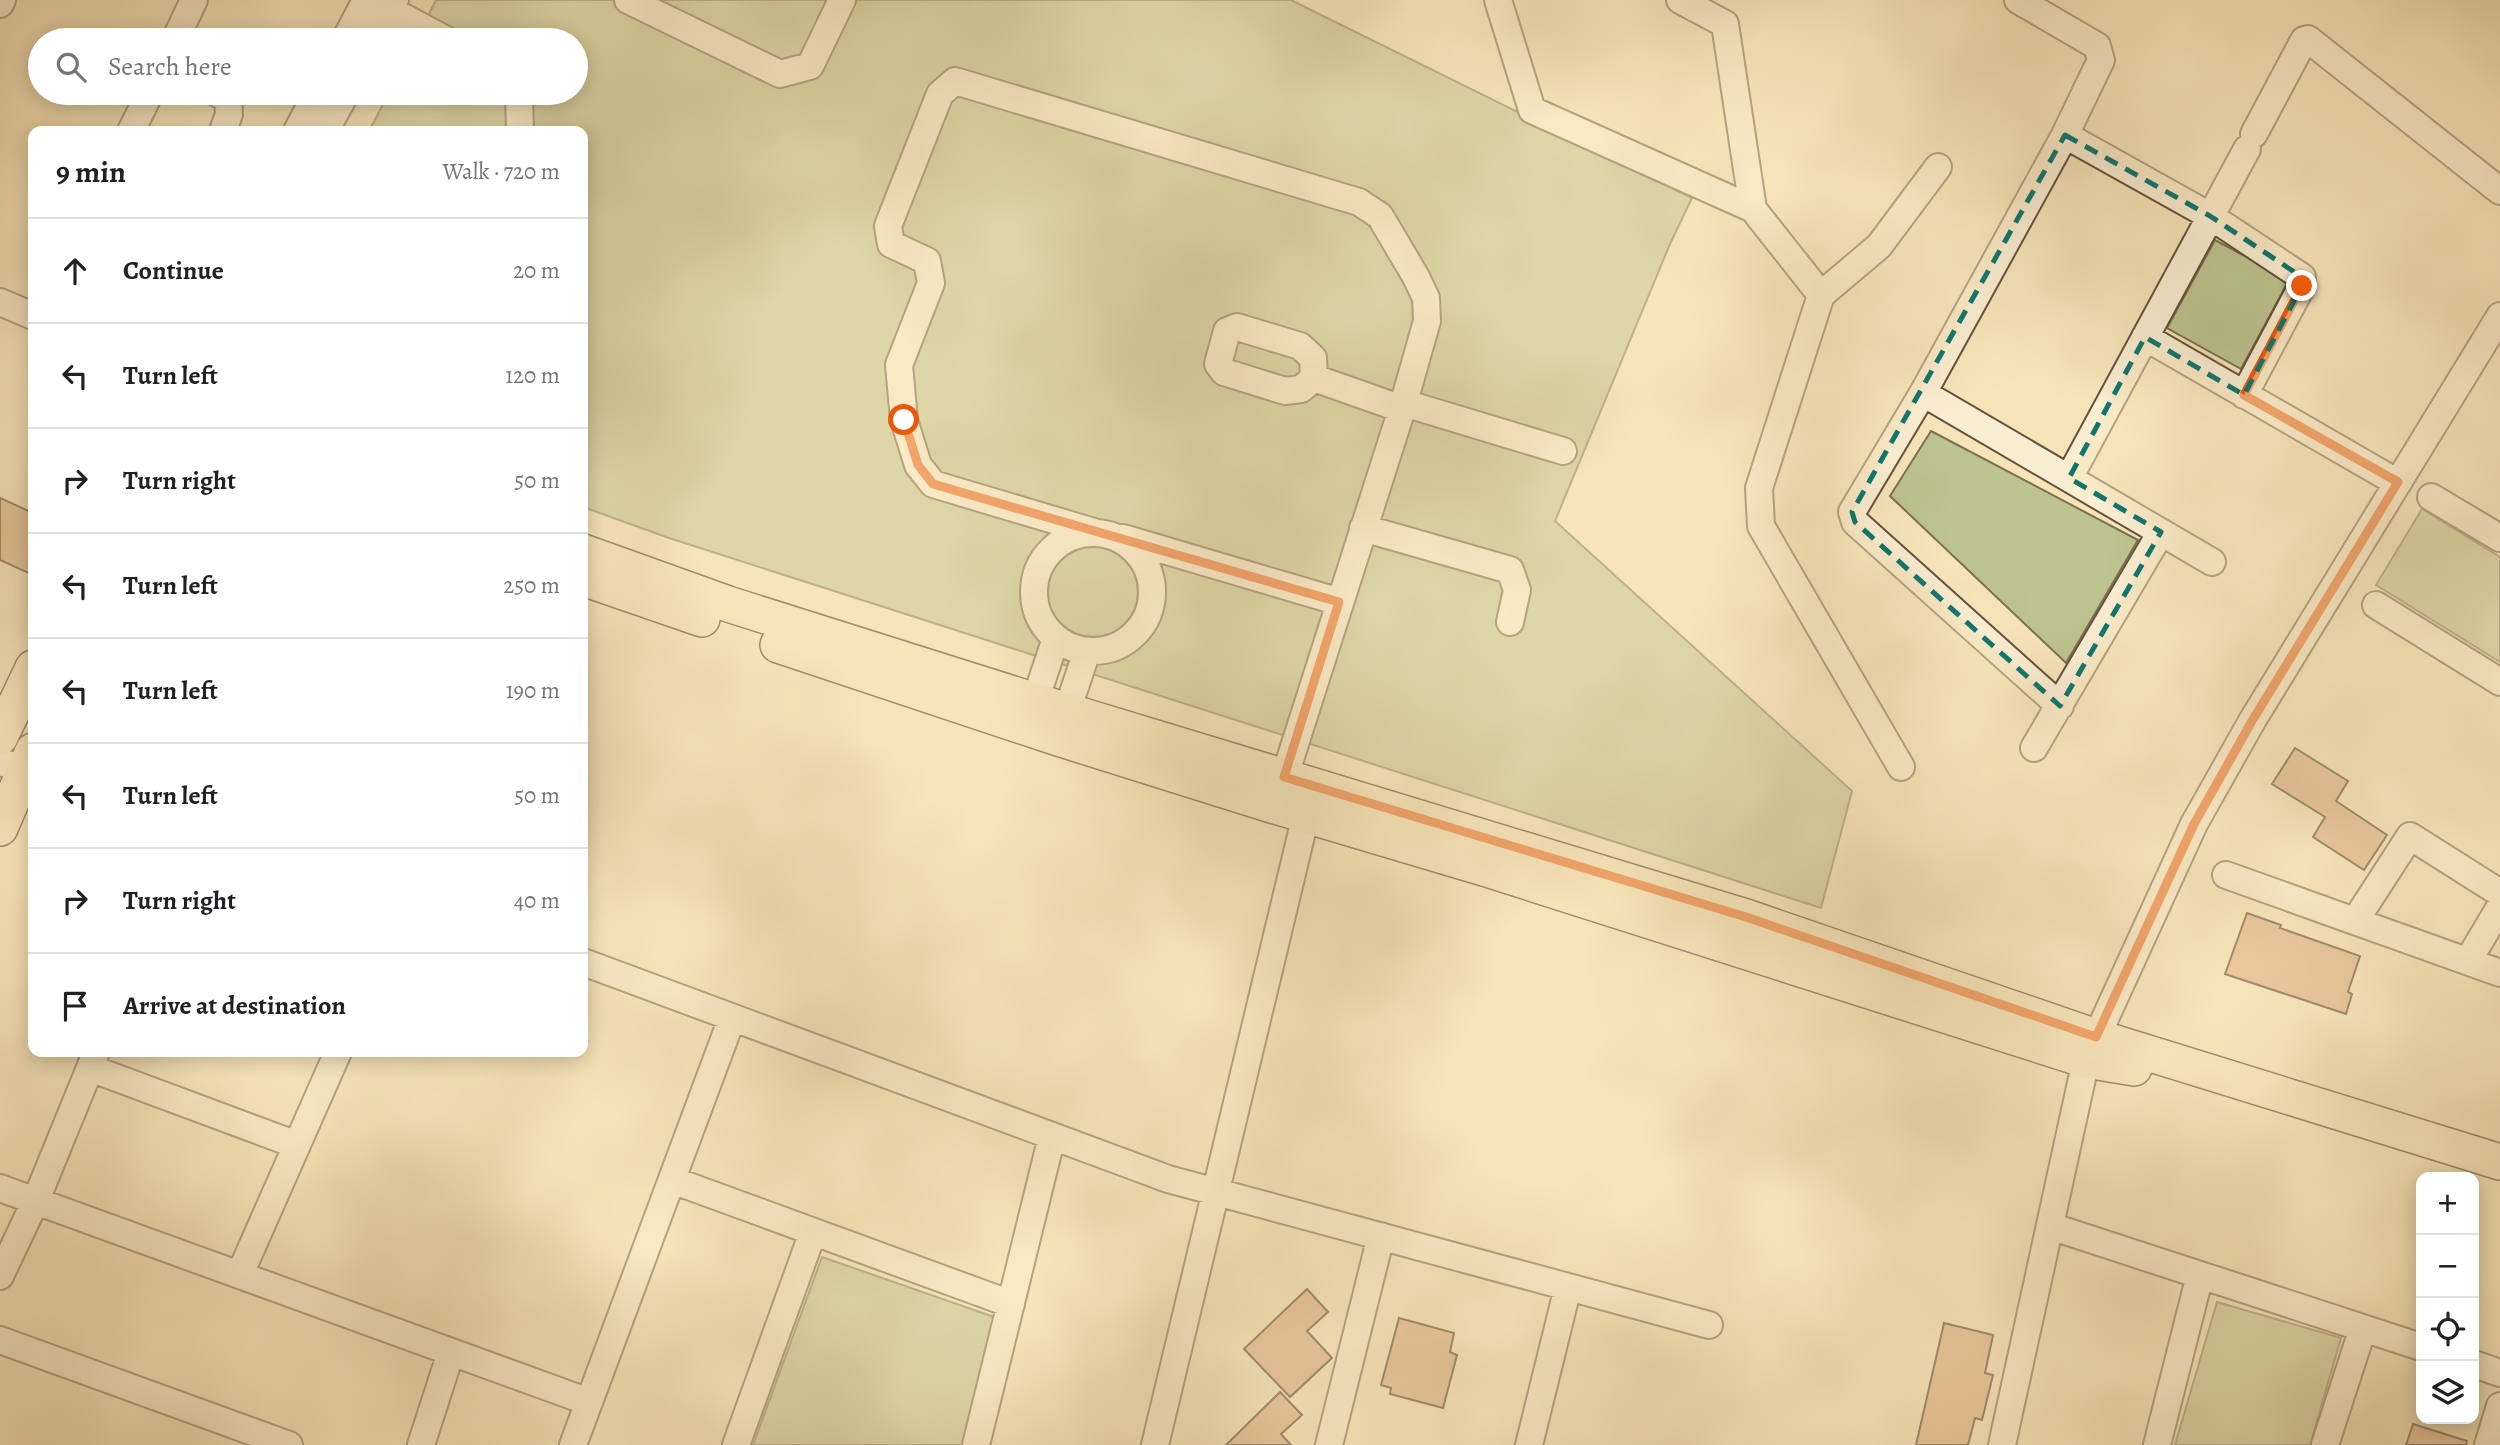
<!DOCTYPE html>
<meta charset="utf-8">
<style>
body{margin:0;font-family:Alegreya,serif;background:#f2f2f2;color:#202124}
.controls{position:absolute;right:21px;bottom:21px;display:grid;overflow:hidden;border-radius:14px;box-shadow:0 4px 18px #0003}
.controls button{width:63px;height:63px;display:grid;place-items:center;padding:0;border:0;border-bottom:2px solid #e0e0e0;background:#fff;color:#202124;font:35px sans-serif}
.stop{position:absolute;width:21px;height:21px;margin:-16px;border:5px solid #ea580c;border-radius:50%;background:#fff}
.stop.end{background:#ea580c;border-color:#fff;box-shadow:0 2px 7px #0008}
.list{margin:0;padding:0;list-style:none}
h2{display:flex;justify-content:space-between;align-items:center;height:91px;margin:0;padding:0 28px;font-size:30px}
h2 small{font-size:23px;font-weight:400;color:#757577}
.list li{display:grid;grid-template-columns:46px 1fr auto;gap:21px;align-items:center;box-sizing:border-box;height:105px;padding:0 28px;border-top:2px solid #e0e0e0}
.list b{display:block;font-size:26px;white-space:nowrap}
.list em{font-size:23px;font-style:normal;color:#757577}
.icon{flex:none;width:38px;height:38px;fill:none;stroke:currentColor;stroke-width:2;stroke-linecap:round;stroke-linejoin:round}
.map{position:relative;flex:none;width:2500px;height:1445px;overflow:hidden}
.search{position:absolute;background:#fff;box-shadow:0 4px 18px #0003;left:28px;top:28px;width:560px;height:77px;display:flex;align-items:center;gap:18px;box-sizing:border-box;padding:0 24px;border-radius:38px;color:#757577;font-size:26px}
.panel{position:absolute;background:#fff;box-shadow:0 4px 18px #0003;left:28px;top:126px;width:560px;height:931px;border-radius:14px}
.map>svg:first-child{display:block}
.green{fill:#bdc48f;stroke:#7a7251;stroke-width:2}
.building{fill:#d9a579;stroke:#362113;stroke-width:2}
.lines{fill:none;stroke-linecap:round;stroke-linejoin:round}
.minor-casing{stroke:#66523c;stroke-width:30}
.major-casing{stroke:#362113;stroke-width:38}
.minor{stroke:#faeed2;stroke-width:26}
.major{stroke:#f7e5b9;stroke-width:35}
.route{stroke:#ea580c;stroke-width:9}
.marked{fill:none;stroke:#0f766e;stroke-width:5;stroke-dasharray:14 9;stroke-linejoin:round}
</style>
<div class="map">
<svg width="2500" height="1445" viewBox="0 0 2500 1445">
<rect width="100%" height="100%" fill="#f7e5b9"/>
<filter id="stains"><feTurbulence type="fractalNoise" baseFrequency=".00286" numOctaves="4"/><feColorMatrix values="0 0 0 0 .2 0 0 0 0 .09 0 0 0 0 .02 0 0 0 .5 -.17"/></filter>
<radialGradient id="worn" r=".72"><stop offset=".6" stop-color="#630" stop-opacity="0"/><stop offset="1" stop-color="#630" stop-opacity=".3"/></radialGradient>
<path class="green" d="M 436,0 L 1291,0 L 1692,198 L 1670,244 L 1555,521 L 1852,791 L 1821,908 L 669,538 L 583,507 L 583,131 L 369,131 L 389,93 L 576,93 L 576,40 L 416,40 Z
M 2215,240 L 2289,280 L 2241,369 L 2167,328 Z
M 1931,431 L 2138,540 L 2066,663 L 1890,496 Z
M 2422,509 L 2500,557 L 2500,662 L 2376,585 Z
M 822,1257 L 997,1318 L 964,1445 L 753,1445 Z
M 2217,1302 L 2341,1338 L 2310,1445 L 2175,1445 Z"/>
<path class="building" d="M 0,498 L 33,513 L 33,575 L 0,560 Z
M 2295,748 L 2348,781 L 2336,801 L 2387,835 L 2364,870 L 2313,837 L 2325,817 L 2272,784 Z
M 2247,913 L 2281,925 L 2280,928 L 2360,956 L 2348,992 L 2352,994 L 2346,1014 L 2225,974 Z
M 1307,1289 L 1328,1312 L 1307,1331 L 1332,1358 L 1290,1397 L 1244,1349 Z
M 1399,1318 L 1454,1333 L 1450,1352 L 1457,1355 L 1443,1408 L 1390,1394 L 1391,1388 L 1381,1385 Z
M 1944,1323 L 1993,1335 L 1985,1373 L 1993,1375 L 1982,1420 L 1975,1418 L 1968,1445 L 1916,1445 Z
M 1280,1392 L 1302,1415 L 1281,1434 L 1291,1445 L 1226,1445 Z
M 2413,1424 L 2467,1441 L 2466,1445 L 2406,1445 Z"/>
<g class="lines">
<defs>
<path id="minor" d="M 372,0 L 446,40
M 628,0 L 780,74 L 810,66 L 842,0
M 1498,0 L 1532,110 L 1753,209
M 1680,0 L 1725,24 L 1753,209 L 1821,295
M 2018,0 L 2097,46 L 2101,60 L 2065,135 L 1923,393 L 1852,512 L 1855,522 L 2060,706
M 0,4 L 2,0
M 175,40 L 194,0
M 345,40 L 366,0
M 373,40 L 395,0
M 217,93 L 228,99 L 229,114 L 223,131
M 519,93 L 520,131
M 131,131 L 150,93
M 297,131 L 317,93
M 325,131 L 346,93
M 2254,134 L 2304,40 L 2308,39 L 2500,191
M 2065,135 L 2210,216 L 2302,277 L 2302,286 L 2244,395
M 0,302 L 33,316
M 2145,337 L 2398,483
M 1314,378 L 1313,358 L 1300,346 L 1237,327 L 1227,331 L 1218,364 L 1224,372 L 1285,391 L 1301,389 L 1314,378 L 1402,409
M 1923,393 L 2212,562
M 1404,403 L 1563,451
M 2069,478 L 2247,149
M 2431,497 L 2500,538
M 1363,528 L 1510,570 L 1517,590 L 1510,622
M 1094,532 L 933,484 L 918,465 L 904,420 L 899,365 L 931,283 L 927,261 L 891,244 L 888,226 L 940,94 L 955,81 L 1359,202 L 1380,216 L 1416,277 L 1426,298 L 1427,321 L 1402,409 L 1279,794
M1034 592a59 59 0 1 1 118 0a59 59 0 1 1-118 0Z
M 1123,538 L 1340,602
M 2376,605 L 2500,682
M 1030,716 L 1056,638
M 1062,726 L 1087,651
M 2034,748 L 2161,532
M 0,762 L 33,771
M 1901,767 L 1761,526 L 1759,488 L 1821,295 L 1879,246 L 1938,167
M 2226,875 L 2500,973
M 2355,921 L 2410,836 L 2500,893
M 2468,961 L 2500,907
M 583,962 L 1168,1179 L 1709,1325
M 96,1052 L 90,1068 L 297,1145
M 672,1180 L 1011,1304
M 0,1188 L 589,1402
M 2050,1226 L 2421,1347
M 240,1274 L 338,1052
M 0,1276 L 36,1200 L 90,1068
M 0,1340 L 289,1445
M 2474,1364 L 2500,1373
M 421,1445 L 451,1352
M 573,1445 L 732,1018
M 736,1445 L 813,1232
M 976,1445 L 1052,1136
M 1155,1445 L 1306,815 L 1313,797
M 1329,1445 L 1381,1236
M 1529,1445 L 1568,1287
M 2002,1445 L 2086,1060 L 2194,824 L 2252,721 L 2500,316
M 2157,1445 L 2200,1275
M 2325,1445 L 2363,1328
M 2488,1445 L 2500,1406"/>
<path id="major" d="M 583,552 L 728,604 L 1067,711 L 1746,917 L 2096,1037 L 2500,1162
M 583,578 L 702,619
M 778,645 L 1058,738 L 1275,806 L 1487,869 L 2086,1060 L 2134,1068
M 0,737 L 33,668
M 0,828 L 33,751"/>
</defs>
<use href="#minor" class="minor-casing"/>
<use href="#major" class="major-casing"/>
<use href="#minor" class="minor"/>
<use href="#major" class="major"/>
</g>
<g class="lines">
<path class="route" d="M 904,420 L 918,465 L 933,484 L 1339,602 L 1284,777 L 1746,917 L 2096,1037 L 2194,824 L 2252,721 L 2398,482 L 2244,395 L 2302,286"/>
</g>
<path d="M0 0H2500V1445H0ZM 2065,135 L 2210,216 L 2302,277 L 2302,286 L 2244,395 L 2145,337 L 2069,478 L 2161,532 L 2060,706 L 1855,522 L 1852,512 Z" fill="#f7e5b9" fill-opacity=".55" fill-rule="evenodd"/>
<path class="marked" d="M 2065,135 L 2210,216 L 2302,277 L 2302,286 L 2244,395 L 2145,337 L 2069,478 L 2161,532 L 2060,706 L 1855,522 L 1852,512 Z"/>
<rect width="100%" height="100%" filter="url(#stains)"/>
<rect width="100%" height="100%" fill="url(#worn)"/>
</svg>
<div class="controls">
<button>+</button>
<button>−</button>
<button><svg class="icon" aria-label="locate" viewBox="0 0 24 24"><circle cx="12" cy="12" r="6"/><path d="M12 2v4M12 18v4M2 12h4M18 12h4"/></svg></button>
<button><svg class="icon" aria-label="layers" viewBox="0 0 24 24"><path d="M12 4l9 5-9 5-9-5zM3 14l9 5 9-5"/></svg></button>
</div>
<div class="stop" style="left:904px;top:420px"></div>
<div class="stop end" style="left:2302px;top:286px"></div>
<div class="search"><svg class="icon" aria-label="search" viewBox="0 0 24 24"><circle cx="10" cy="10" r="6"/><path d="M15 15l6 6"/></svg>Search here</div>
<section class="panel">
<h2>9 min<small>Walk · 720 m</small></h2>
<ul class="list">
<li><svg class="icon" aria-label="ahead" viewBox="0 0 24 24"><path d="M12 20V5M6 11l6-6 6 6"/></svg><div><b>Continue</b></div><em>20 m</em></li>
<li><svg class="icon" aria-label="left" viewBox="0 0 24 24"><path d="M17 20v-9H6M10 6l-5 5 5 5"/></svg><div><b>Turn left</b></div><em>120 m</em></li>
<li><svg class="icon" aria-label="right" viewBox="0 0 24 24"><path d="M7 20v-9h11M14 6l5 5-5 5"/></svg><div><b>Turn right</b></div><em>50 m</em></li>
<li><svg class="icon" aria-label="left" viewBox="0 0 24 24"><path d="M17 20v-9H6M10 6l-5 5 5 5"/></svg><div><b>Turn left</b></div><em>250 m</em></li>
<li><svg class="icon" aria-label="left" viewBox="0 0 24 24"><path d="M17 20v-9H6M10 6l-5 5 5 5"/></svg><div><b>Turn left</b></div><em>190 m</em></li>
<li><svg class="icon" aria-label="left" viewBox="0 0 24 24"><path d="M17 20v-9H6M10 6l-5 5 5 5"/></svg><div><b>Turn left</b></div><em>50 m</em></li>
<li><svg class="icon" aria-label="right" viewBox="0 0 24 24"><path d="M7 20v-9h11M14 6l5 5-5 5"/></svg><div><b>Turn right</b></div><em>40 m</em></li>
<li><svg class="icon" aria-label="arrive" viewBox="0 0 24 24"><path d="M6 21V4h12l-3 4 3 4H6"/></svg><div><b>Arrive at destination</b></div></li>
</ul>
</section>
</div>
